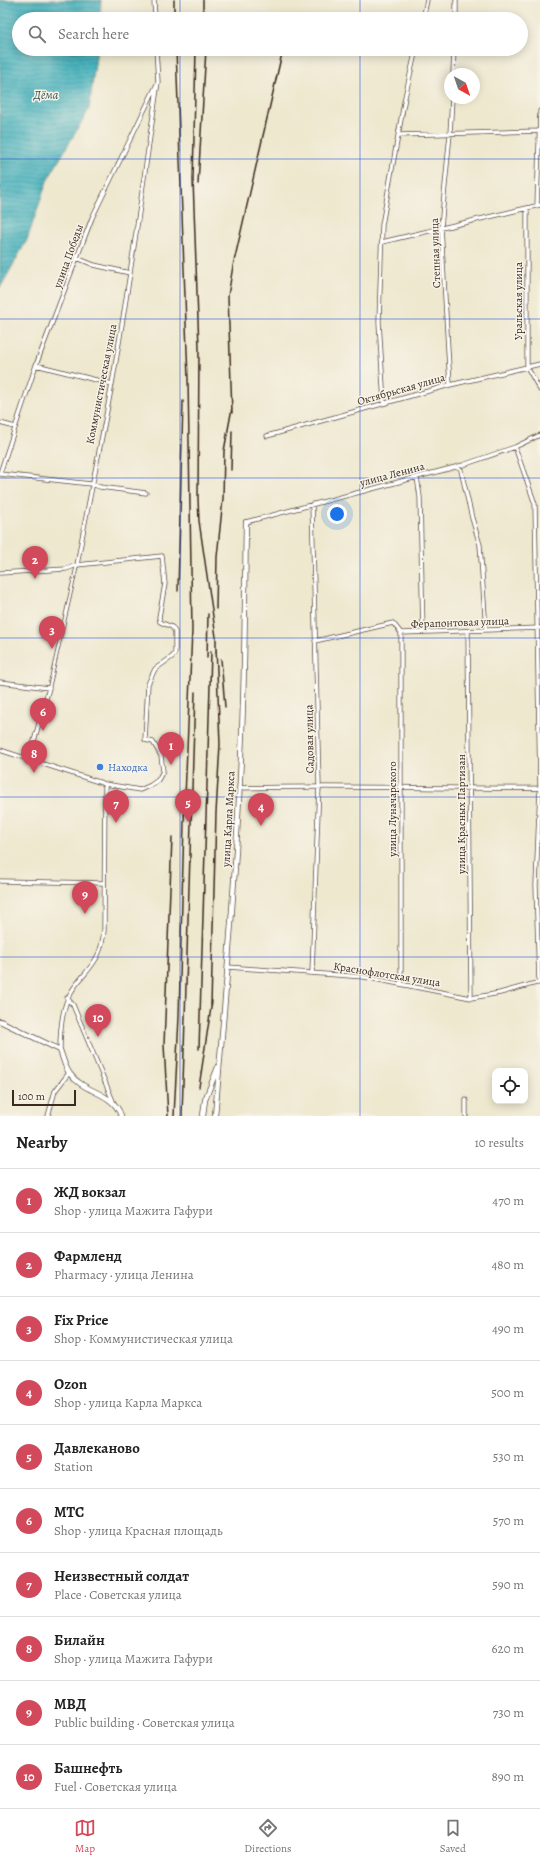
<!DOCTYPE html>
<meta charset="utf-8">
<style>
body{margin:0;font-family:Alegreya,serif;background:#f6f6f6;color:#222}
.controls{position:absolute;right:12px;bottom:12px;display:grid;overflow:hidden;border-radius:8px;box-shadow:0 2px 10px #0003}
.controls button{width:36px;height:36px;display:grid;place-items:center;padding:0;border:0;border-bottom:1px solid #e0e0e0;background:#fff;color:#222;font:20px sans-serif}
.compass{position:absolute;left:444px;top:68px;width:36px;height:36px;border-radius:50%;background:#fff;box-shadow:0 2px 10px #0003;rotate:140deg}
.scale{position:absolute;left:12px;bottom:10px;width:64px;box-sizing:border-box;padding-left:4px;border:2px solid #3b2a1e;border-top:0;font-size:11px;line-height:14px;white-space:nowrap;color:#3b2a1e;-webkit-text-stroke:3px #f7f3e8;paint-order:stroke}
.you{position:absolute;left:337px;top:514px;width:14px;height:14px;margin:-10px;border:3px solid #fff;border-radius:50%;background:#1a73e8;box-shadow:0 0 0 6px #1a73e833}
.badge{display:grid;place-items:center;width:26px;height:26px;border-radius:50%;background:#d1495b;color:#fff;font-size:13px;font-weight:700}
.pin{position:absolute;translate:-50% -33px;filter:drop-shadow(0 1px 2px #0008)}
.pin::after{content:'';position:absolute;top:21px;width:14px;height:12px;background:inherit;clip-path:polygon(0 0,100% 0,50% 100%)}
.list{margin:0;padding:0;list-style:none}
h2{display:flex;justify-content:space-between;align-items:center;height:52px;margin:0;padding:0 16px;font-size:17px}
h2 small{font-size:13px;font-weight:400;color:#767676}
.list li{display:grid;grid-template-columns:26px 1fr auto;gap:12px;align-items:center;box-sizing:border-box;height:64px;padding:0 16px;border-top:1px solid #e0e0e0}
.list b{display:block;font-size:15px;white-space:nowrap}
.list p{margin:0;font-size:13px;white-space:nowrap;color:#767676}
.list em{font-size:13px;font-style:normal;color:#767676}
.icon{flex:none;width:22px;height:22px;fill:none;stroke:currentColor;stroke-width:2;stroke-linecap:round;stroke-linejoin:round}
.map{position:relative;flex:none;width:540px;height:1116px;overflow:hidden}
.search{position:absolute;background:#fff;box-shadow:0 2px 10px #0003;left:12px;right:12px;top:12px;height:44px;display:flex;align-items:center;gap:10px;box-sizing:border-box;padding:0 14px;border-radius:22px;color:#767676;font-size:15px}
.sheet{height:692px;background:#fff}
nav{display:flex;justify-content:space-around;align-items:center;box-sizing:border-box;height:56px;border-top:1px solid #e0e0e0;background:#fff;font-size:11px;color:#767676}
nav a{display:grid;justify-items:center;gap:2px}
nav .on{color:#d1495b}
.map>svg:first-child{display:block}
.water{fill:url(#water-rules);stroke:#3e6d6d}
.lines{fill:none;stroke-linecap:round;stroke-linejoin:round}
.pedestrian-casing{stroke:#564639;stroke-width:4}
.minor-casing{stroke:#564639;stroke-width:5}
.tertiary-casing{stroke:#564639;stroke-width:6}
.pedestrian{stroke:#fff;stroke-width:2.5}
.minor{stroke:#fff;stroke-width:3.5}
.tertiary{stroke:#fff;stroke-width:4.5}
.rail{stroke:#3b2a1e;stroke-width:1.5}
.grid{fill:none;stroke:#1d4ed8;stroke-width:1;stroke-opacity:0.55}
.shop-dot{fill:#3f7fe0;stroke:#f7f3e8;stroke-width:1.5}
.labels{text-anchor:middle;stroke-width:3;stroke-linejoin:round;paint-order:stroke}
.street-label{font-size:11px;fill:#3b2a1e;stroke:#f7f3e8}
.shop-label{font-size:11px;fill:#366cbe;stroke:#f7f3e8;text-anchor:start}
.water-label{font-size:12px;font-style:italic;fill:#3d5955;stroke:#f7f3e8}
</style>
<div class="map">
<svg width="540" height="1116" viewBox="0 0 540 1116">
<defs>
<pattern id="water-rules" width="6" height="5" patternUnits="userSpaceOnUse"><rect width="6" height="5" fill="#41b0bc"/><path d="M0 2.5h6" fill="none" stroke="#388f98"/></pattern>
</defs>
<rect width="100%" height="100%" fill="#f7f3e8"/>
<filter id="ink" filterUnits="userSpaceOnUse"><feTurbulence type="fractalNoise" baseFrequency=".025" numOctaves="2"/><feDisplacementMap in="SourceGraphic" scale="8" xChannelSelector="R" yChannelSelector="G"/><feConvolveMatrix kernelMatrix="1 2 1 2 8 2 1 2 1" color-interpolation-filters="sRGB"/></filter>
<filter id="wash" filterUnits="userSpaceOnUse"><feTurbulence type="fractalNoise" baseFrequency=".012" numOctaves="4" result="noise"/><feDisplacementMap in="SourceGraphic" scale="16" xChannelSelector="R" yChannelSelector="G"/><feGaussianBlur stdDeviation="0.9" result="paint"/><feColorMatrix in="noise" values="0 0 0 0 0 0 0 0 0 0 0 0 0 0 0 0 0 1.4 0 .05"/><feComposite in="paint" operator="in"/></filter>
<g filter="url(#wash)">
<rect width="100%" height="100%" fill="#eee8cf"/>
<path class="water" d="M 0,0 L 101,0 L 100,19 L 19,19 L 19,49 L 97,49 L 89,109 L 47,181 L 27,240 L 0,288 Z"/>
</g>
<g filter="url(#ink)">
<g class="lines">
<defs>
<path id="pedestrian" d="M 49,688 L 77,565"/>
<path id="minor" d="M 154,0 L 155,19
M 423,19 L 427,0
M 456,19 L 456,0
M 453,74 L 454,49
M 399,135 L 540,131
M 537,206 L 540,111
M 527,208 L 527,367 L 540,390
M 382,242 L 540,205
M 77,258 L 94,265 L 130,273
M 36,365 L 112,384
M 450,385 L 441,227 L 450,134 L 452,98
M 384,403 L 379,322 L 382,225 L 405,97 L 416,49
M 0,423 L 15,427
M 267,436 L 450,385 L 540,364
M 515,447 L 535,504 L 540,788 L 536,885 L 539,983
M 460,466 L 472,518 L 480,545 L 486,630
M 0,473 L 36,365 L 92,218 L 158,82 L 156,49
M 0,474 L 91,484 L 100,487 L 146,493
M 417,477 L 420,497 L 423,632
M 246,522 L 463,465 L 515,447 L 540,435
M 77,565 C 88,504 101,444 112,384 C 130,283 143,182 158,82
M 0,573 L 66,569 L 77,565 L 162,556 L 165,584 L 159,617 L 160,622 L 172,627 L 175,632 L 175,653 L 172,657 L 155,669 L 148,684 L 145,740 L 153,742 L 161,756 L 163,771 L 158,780 L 151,785 L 140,790 L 105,784 L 0,750
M 468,631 L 471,998
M 315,641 L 393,623 L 401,633 L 540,628
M 0,682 L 49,688 L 29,759
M 239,788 C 339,785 440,789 540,788
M 0,881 L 104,883
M 228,967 L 364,977 L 471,998 L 500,993 L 540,982
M 312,973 L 319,785 L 312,504
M 401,984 L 401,633
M 67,998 L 73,1005 L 113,1101
M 60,1050 C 60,1033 61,1014 68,998 C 75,981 91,971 98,955 C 102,947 103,939 104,931 L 105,784
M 466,1100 L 466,1116
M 48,1116 L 55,1091 L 69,1073"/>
<path id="tertiary" d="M 0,1021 L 60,1050 C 63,1058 65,1068 70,1074 C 84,1093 114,1092 121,1116
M 203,1116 L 205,1100 L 218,1067
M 215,1116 C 227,979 239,841 243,703 C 245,643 245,582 246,522"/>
</defs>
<use href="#pedestrian" class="pedestrian-casing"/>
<use href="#minor" class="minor-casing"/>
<use href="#tertiary" class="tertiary-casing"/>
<use href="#pedestrian" class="pedestrian"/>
<use href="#minor" class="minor"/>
<use href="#tertiary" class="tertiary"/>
<path class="rail" d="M 174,0 L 174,19
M 203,19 L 203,0
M 196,49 L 193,180 L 199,348 L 198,499 L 199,521 L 216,637 L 216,653
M 198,184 L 206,49
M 232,413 L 228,296 L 233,266 L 283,49
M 231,470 L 232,431
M 178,591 L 183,401
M 216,609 L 217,557 L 223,499 L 224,451 L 232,408
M 207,658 L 208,614
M 221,659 L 225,707
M 211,1005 L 216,813 L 220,744 L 216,647
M 199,1049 L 211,652
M 199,1087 L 212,1001
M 168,1116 L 164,1045 L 172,837
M 174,1116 L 179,1017 L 184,821 L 192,630 L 188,379 L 176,49
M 182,1116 L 195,692"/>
</g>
</g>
<path class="grid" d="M 180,0 L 180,19M 360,0 L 360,19M 180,49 L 180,1116M 360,49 L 360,1116M 0,159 L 540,159M 0,319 L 540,319M 0,478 L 540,478M 0,638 L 540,638M 0,797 L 540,797M 0,957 L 540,957"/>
<circle class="shop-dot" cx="100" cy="767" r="4"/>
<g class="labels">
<g class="street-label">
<text transform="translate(435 253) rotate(-92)" y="4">Степная улица</text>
<text transform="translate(68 256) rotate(-70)" y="4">улица Победы</text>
<text transform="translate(518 301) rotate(-90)" y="4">Уральская улица</text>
<text transform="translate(101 384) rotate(-79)" y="4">Коммунистическая улица</text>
<text transform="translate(401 389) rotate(-16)" y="4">Октябрьская улица</text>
<text transform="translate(392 474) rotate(-15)" y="4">улица Ленина</text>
<text transform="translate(460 622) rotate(-2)" y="4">Ферапонтовая улица</text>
<text transform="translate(309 739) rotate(-91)" y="4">Садовая улица</text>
<text transform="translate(392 809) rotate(-90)" y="4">улица Луначарского</text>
<text transform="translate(461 814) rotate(-90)" y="4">улица Красных Партизан</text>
<text transform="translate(228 819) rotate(-87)" y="4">улица Карла Маркса</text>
<text transform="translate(387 974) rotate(9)" y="4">Краснофлотская улица</text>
</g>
<g class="shop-label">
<text x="108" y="771">Находка</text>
</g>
<g class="water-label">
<text x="46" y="99">Дёма</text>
</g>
</g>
</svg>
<div class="controls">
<button><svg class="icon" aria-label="locate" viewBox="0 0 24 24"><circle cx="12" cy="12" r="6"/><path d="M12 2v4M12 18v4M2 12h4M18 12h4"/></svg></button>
</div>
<svg class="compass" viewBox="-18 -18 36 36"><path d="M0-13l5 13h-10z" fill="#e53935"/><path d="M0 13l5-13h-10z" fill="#767676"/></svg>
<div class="scale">100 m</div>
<div class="you"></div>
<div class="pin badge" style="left:171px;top:765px">1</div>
<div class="pin badge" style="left:35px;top:579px">2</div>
<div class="pin badge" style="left:52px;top:649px">3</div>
<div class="pin badge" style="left:261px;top:826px">4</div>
<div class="pin badge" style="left:188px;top:822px">5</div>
<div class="pin badge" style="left:43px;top:731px">6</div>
<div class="pin badge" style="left:116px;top:823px">7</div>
<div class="pin badge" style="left:34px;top:773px">8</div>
<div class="pin badge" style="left:85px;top:914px">9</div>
<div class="pin badge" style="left:98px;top:1037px">10</div>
<div class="search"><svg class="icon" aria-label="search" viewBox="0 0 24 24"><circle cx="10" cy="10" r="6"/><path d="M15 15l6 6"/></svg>Search here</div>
</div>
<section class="sheet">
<h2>Nearby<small>10 results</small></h2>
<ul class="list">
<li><span class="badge">1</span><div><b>ЖД вокзал</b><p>Shop · улица Мажита Гафури</p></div><em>470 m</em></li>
<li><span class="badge">2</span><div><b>Фармленд</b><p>Pharmacy · улица Ленина</p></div><em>480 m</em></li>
<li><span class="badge">3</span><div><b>Fix Price</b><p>Shop · Коммунистическая улица</p></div><em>490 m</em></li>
<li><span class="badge">4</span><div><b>Ozon</b><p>Shop · улица Карла Маркса</p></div><em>500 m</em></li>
<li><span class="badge">5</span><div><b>Давлеканово</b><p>Station</p></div><em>530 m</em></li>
<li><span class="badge">6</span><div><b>МТС</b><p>Shop · улица Красная площадь</p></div><em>570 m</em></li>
<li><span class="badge">7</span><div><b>Неизвестный солдат</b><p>Place · Советская улица</p></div><em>590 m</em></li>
<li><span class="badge">8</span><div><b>Билайн</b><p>Shop · улица Мажита Гафури</p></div><em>620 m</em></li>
<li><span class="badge">9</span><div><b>МВД</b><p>Public building · Советская улица</p></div><em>730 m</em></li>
<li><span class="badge">10</span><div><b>Башнефть</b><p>Fuel · Советская улица</p></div><em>890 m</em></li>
</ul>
</section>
<nav>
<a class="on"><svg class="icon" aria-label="map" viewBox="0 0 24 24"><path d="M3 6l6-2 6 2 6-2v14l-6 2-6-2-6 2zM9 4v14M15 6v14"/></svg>Map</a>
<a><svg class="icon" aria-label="directions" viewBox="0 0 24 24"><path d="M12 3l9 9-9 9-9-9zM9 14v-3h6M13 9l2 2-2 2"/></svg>Directions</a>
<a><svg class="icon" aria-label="saved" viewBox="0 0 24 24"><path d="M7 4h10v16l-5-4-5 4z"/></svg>Saved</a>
</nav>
